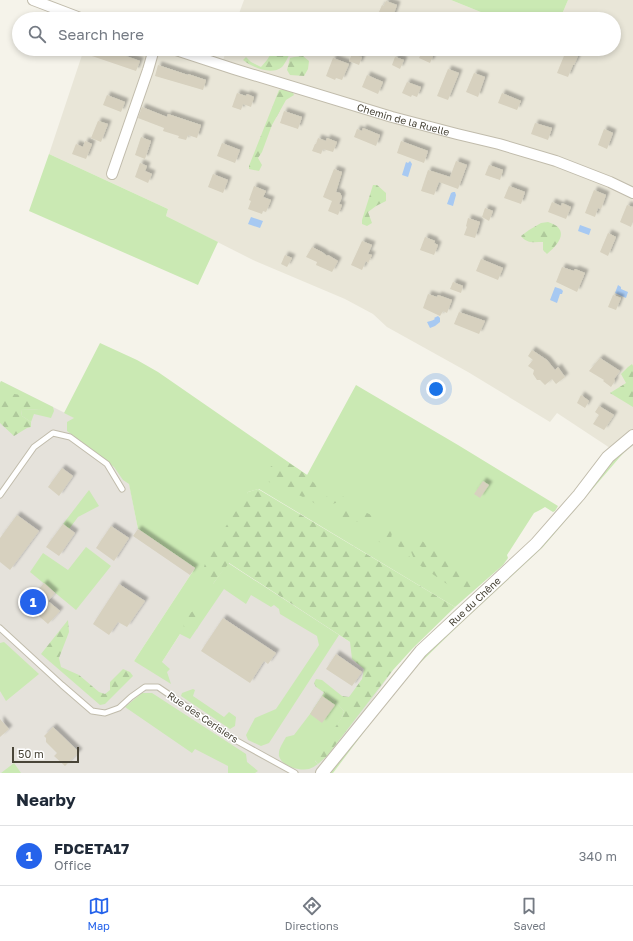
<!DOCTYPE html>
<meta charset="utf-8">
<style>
body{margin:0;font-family:"Golos Text",sans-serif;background:#f6f6f7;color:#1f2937}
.scale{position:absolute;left:12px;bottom:10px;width:67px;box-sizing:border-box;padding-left:4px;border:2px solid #494538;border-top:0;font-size:11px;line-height:14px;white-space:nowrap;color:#494538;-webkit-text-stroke:3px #fff;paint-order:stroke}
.you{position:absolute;left:436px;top:389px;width:14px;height:14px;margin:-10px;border:3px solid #fff;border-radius:50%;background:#1a73e8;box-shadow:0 0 0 6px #1a73e833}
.badge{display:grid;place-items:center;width:26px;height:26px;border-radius:50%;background:#2563eb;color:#fff;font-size:13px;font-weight:700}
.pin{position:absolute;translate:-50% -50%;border:2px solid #fff;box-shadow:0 1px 4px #0006}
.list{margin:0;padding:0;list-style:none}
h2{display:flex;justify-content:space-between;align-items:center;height:52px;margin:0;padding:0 16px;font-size:17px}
h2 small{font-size:13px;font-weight:400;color:#747a83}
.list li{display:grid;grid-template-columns:26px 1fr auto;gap:12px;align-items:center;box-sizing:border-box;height:60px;padding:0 16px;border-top:1px solid #e0e1e3}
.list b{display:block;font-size:15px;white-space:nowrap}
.list p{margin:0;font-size:13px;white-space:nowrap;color:#747a83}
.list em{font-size:13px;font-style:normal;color:#747a83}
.icon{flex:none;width:22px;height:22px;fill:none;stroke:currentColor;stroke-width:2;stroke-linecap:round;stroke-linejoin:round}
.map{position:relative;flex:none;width:633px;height:773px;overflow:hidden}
.search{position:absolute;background:#fff;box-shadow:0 2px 6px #0003;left:12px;right:12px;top:12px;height:44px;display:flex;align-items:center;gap:10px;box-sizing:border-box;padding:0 14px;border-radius:22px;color:#747a83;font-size:15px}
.sheet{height:112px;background:#fff}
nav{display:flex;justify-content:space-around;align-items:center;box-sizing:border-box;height:56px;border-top:1px solid #e0e1e3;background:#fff;font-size:11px;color:#747a83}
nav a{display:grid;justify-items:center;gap:2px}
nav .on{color:#2563eb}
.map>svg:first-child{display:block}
.residential{fill:#e9e6d8}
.industrial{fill:#e5e2db}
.green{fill:#cae9b3}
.forest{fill:url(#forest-firs)}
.water{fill:#a7c9f2}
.building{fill:#d7d1bf;filter:url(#shadow)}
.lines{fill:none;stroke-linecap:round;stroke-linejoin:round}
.service-casing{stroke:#c1bcac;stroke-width:7}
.minor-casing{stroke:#c1bcac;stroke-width:12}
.tertiary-casing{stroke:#c1bcac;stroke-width:14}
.service{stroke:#fff;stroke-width:5}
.minor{stroke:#fff;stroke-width:10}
.tertiary{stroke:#fff;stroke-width:12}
.labels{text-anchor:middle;stroke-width:3;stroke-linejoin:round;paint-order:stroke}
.street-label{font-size:10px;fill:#494538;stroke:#fff}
</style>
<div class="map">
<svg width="633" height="773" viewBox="0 0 633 773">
<defs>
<pattern id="forest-firs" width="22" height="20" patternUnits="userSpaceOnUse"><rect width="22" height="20" fill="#cae9b3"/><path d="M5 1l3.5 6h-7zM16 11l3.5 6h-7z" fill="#afc99b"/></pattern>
<filter id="shadow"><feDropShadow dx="3.5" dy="-3.5" stdDeviation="1" flood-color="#0004"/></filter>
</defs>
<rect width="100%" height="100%" fill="#f5f3ea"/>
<path class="residential" d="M 244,0 L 451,0 L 498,19 L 237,19 Z
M 568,0 L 633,0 L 633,432 L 610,448 L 557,413 L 550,422 L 468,372 L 387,327 L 373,314 L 345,299 L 253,260 L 166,216 L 168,209 L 49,154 L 84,49 L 183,49 L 223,60 L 227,49 L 614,49 L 614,19 L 560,19 Z"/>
<path class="industrial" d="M 1,381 L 121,441 L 138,529 L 195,568 L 134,661 L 160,665 L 212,585 L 228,563 L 393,670 L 321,773 L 0,773 L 0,383 Z"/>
<path class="green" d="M 451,0 L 568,0 L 560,19 L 498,19 Z
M 49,154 L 168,209 L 166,216 L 218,242 L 198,285 L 29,211 Z
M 100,343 L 137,360 L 158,372 L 307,475 L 356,385 L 458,445 L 558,506 L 555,511 L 553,512 L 545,507 L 540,510 L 534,513 L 507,555 L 508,558 L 503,565 L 455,607 L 259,489 L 248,492 L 213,584 L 228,563 L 339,635 L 269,743 L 261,746 L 248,740 L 246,735 L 255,718 L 276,709 L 319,645 L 317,636 L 280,614 L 279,609 L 274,605 L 271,607 L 251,595 L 246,604 L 224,589 L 190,639 L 180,634 L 162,662 L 170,669 L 167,672 L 171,684 L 134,661 L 195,568 L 138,529 L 129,484 L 123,480 L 114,467 L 67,431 L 67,422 L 74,418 L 64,413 Z
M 1,381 L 53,407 L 54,411 L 51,418 L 34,414 L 31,422 L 22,416 L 21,410 L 42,409 L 3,394 L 0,394 L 0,383 Z
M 633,443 L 619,458 L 543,547 L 459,625 L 419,664 L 373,720 L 333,773 L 326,773 L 422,654 L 614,457 Z
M 89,490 L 99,506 L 78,517 L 69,529 L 63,524 Z
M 86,547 L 111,566 L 76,610 L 30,572 L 43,553 L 68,570 Z
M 4,642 L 39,674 L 6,701 L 0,691 L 0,643 Z
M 193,689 L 195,690 L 193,696 L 224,717 L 229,712 L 236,717 L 235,726 L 230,729 L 181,696 L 182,693 Z
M 324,692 L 332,698 L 344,711 L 342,717 L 315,761 L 318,764 C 315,766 312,768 309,769 C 300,771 282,767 279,756 C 278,749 283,743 286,737 L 294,735 L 310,714 L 322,696 Z
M 142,693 L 152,693 L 246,754 L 247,762 L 258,771 L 255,773 L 228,773 L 228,766 L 195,749 L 192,753 L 125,707 Z
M 14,763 L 21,773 L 1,773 Z"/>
<path class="forest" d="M 274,49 L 286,49 L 290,53 C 288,57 285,64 282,67 C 271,76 252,67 243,60 L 246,57 L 251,62 L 261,67 L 267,60 Z
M 303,56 L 309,61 L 308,69 L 304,76 L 290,75 L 287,70 L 290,58 L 294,57 Z
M 284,89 L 292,91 L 294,95 L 286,100 L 272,125 L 262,152 L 258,158 L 262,165 L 259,171 L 249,169 L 249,166 L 279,90 Z
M 373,185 L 377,185 L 386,193 L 386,201 L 376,206 L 368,212 L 372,223 L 367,226 L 362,224 L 362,220 Z
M 548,222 C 570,229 560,243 547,254 L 543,250 L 543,242 C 534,242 527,244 521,236 L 529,230 L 541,223 Z
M 632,364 L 633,366 L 633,407 L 610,393 L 626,383 L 621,374 L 628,367 Z
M 0,394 C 20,392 28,397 42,409 L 21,410 L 22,416 L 31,422 L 31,427 L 27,428 L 14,436 L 0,423 Z
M 283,459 L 307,475 L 313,482 L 323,489 L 323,491 L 303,497 L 269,482 L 266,478 L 267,469 Z
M 258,489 L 455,607 L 413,648 L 393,670 L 327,756 L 318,764 L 314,759 L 342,717 L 344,711 L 332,698 L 316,687 L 314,683 L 316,679 L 322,680 L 342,696 L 349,697 L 362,679 L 364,669 L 352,659 L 350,642 L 229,563 L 212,585 L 205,577 L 204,567 L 208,554 L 248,492 Z
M 336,494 L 344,497 L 343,501 L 321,507 L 309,500 L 319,499 Z
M 356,508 L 378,518 L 377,521 L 348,522 L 334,513 L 336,510 Z
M 387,525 L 392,526 L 392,532 L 390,546 L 386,546 L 373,538 L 374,535 Z
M 399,537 L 402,538 L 410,558 L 407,558 L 401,552 L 396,541 Z
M 412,537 L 422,541 L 471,573 L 475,585 L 472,590 L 463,595 L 415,562 L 407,541 Z
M 201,607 C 205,615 200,622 197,629 L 192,630 L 184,629 C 184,626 183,624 184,621 C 187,615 194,609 201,607 Z
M 68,620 L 69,632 L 59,658 L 61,667 L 79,675 L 99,692 L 105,694 L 110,690 L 110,682 L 123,669 L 130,672 L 133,676 L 105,704 L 100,705 L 41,654 Z"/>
<path class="water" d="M 406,162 L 408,163 L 410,161 L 412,164 L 408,177 L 402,175 Z
M 453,192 L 455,192 L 456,195 L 453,206 L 447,204 L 451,193 Z
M 251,217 L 263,221 L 260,228 L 248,224 Z
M 580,225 L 591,229 L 589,235 L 578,231 Z
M 618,285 L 621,287 L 621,289 L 628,292 L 626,298 L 615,293 Z
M 555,287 L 561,289 L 563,291 L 562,294 L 560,294 L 557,303 L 550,300 Z
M 438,316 L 440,318 L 440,322 L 435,326 L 430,328 L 427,322 C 429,321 432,321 435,319 L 434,318 Z"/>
<path class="building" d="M 386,1 L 397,5 L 392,19 L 376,19 L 382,5 L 384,6 Z
M 91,49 L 106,49 L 140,61 L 136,71 L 89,55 Z
M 566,51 L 578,56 L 574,65 L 573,65 L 568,77 L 557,73 Z
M 422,52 L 433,56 L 430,63 L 419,58 Z
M 352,54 L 362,57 L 359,65 L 349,61 Z
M 395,57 L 404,60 L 400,69 L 392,65 Z
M 333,58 L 349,64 L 342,80 L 336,78 L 335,80 L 326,76 Z
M 158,65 L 188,75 L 188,74 L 206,80 L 203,90 L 155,76 Z
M 448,69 L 459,73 L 448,100 L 437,96 Z
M 474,73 L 485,77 L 478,97 L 466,92 Z
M 367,75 L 383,82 L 378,94 L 362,87 Z
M 407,82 L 421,87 L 417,97 L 412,95 L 411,97 L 402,93 Z
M 237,93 L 246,96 L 247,94 L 254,97 L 251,107 L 243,104 L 241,110 L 232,107 Z
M 502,93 L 521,101 L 517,110 L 498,103 Z
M 107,95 L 125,102 L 121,112 L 103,105 Z
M 142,107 L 167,117 L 168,114 L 201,125 L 197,138 L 188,135 L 186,140 L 178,138 L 179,136 L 163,131 L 164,128 L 138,118 Z
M 284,111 L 302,117 L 298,129 L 280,123 Z
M 98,121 L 108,124 L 101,142 L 91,138 Z
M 535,123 L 552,128 L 548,140 L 531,134 Z
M 363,128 L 380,135 L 376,146 L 354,137 L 357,129 L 362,131 Z
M 604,129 L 613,133 L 607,149 L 598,145 Z
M 141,137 L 151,141 L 145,159 L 135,155 Z
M 318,138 L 326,141 L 327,138 L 337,142 L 333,152 L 323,149 L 321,154 L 312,151 L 315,144 L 316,144 Z
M 85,141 L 92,144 L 86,159 L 72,154 L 76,144 L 83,147 Z
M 401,141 L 428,151 L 424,163 L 397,153 Z
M 222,143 L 240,150 L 235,163 L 217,156 Z
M 456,161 L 467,165 L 458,189 L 439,182 L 434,195 L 421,191 L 428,170 L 450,177 Z
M 140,163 L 147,166 L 145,171 L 152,174 L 148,183 L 135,177 Z
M 489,165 L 503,170 L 500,180 L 485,175 Z
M 334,169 L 342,172 L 336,192 L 340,193 L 342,197 L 339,204 L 342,205 L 338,215 L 328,211 L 332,201 L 323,197 Z
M 213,174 L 228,180 L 223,193 L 208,187 Z
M 254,186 L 266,191 L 263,197 L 271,200 L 266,212 L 263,211 L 262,214 L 248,209 L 251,201 L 249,200 Z
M 509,186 L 525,192 L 521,204 L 504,198 Z
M 594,190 L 606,195 L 601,209 L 598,208 L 595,217 L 585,213 Z
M 552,202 L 561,206 L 562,203 L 571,207 L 566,219 L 548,212 Z
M 627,205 L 633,207 L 633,221 L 631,227 L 620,222 Z
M 485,208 L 493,211 L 489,221 L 482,217 Z
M 468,218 L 480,222 L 475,238 L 464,235 L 467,227 L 466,226 Z
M 608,233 L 616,237 L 608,256 L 600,252 Z
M 425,237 L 435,241 L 434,243 L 438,245 L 434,255 L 420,250 Z
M 362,241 L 372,245 L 368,254 L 372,255 L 368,263 L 366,261 L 362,270 L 351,265 Z
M 312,247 L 322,252 L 327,256 L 328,255 L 338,261 L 332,272 L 316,265 L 317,262 L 306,257 Z
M 285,255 L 292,258 L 287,267 L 281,264 Z
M 481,259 L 503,268 L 498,280 L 476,271 Z
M 562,267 L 574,271 L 575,269 L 585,273 L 577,292 L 556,282 Z
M 453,282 L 463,286 L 461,293 L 450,289 Z
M 428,294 L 437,297 L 438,295 L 452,300 L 447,313 L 443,311 L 440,316 L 423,308 Z
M 613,295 L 621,298 L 616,310 L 608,307 Z
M 459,312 L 485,321 L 479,334 L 454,324 Z
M 532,350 L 547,360 L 555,370 L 558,367 L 565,377 L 556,384 L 552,379 L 545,385 L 540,380 L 537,380 L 533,374 L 534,370 L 528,366 L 533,360 L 528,356 Z
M 600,358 L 620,371 L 614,379 L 615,381 L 611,387 L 603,381 L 604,380 L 589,371 Z
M 581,395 L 589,401 L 585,408 L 577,403 Z
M 599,406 L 614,415 L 604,430 L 593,424 L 599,415 L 595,412 Z
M 62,468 L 73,476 L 59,496 L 48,487 Z
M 483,481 L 489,485 L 480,498 L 474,494 Z
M 17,515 L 39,531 L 10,570 L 0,562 L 0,538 Z
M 63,524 L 75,533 L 59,556 L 46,547 Z
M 111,526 L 129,538 L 114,561 L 96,548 Z
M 138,529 L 195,568 L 190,575 L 133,536 Z
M 44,583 L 55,593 L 48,601 L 60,611 L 48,624 L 26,605 Z
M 119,584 L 145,601 L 127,627 L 118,622 L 109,635 L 93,624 Z
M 223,618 L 276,653 L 268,664 L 264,661 L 250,683 L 201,651 Z
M 336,654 L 362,672 L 352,686 L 326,669 Z
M 322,696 L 335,705 L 322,723 L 310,714 Z
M 0,719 L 9,729 L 0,737 Z
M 53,727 L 79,752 L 65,766 L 54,756 L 57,753 L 46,742 L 46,738 L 44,736 Z"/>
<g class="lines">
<defs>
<path id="service" d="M 0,495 L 34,447 L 53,433 L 70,437 L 107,464 L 122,489
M 0,628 L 62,685 L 92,711 L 105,713 L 119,708 L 131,697 L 145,687 L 158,687 L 237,741 L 295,773"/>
<g id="minor">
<path d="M 33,0 L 83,19"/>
<path id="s1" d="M 173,49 L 234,69 L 392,117 L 457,134 L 499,144 L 556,161 L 610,182 L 633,193"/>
<path d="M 112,174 L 148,70 L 154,49"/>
</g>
<g id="tertiary">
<path id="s2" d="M 322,773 L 421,651 L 536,544 L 579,495 L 608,457 L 633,436"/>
</g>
</defs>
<use href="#service" class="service-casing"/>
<use href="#minor" class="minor-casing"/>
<use href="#tertiary" class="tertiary-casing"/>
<use href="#service" class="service"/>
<use href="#minor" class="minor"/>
<use href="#tertiary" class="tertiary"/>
</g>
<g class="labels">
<g class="street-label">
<text dy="4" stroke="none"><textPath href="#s1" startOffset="241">Chemin de la Ruelle</textPath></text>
<text dy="4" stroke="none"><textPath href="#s2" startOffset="230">Rue du Chêne</textPath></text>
<text transform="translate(203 717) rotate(34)" y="4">Rue des Cerisiers</text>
</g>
</g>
</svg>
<div class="scale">50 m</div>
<div class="you"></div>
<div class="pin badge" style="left:33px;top:602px">1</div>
<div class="search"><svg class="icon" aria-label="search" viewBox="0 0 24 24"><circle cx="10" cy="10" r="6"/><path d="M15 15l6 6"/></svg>Search here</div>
</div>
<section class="sheet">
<h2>Nearby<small></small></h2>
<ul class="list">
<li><span class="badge">1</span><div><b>FDCETA17</b><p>Office</p></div><em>340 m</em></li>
</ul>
</section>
<nav>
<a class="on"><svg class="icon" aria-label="map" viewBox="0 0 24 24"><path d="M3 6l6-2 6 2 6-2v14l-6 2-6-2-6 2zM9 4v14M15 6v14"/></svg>Map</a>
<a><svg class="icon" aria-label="directions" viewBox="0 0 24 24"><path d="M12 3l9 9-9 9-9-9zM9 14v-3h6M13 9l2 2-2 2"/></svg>Directions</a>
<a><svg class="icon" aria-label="saved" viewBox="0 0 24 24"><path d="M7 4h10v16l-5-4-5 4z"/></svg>Saved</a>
</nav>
